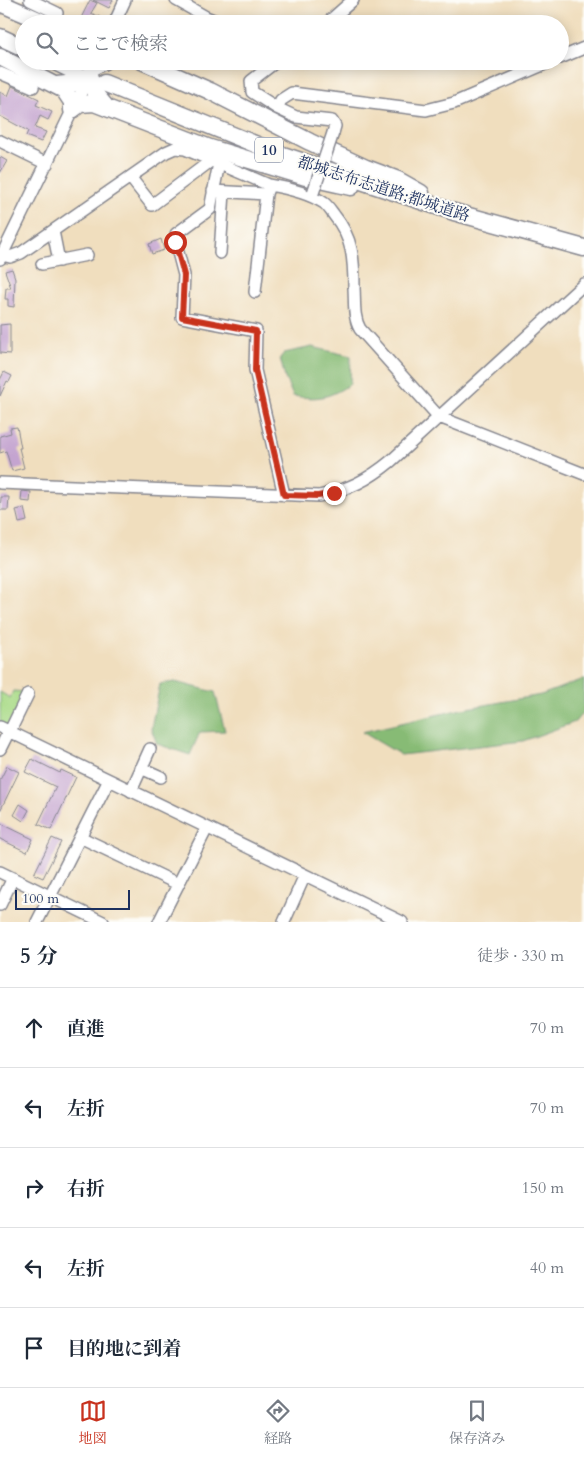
<!DOCTYPE html>
<html lang="ja">
<meta charset="utf-8">
<style>
body{margin:0;font-family:Cardo,"Noto Serif JP",serif;background:#f2f2f3;color:#1f2937}
.scale{position:absolute;left:15px;bottom:12px;width:115px;box-sizing:border-box;padding-left:5px;border:2px solid #1b2f5e;border-top:0;font-size:14px;line-height:18px;white-space:nowrap;color:#1b2f5e;-webkit-text-stroke:4px #fdfcf7;paint-order:stroke}
.stop{position:absolute;width:15px;height:15px;margin:-11px;border:4px solid #c8321e;border-radius:50%;background:#fff}
.stop.end{background:#c8321e;border-color:#fff;box-shadow:0 1px 5px #0008}
.list{margin:0;padding:0;list-style:none}
h2{display:flex;justify-content:space-between;align-items:center;height:65px;margin:0;padding:0 20px;font-size:21px}
h2 small{font-size:16px;font-weight:400;color:#747a83}
.list li{display:grid;grid-template-columns:32px 1fr auto;gap:15px;align-items:center;box-sizing:border-box;height:80px;padding:0 20px;border-top:1px solid #e0e1e3}
.list b{display:block;font-size:19px;white-space:nowrap}
.list em{font-size:16px;font-style:normal;color:#747a83}
.icon{flex:none;width:28px;height:28px;fill:none;stroke:currentColor;stroke-width:2;stroke-linecap:round;stroke-linejoin:round}
.map{position:relative;flex:none;width:584px;height:922px;overflow:hidden}
.search{position:absolute;background:#fff;box-shadow:0 2px 12px #0003;left:15px;right:15px;top:15px;height:55px;display:flex;align-items:center;gap:12px;box-sizing:border-box;padding:0 18px;border-radius:28px;color:#747a83;font-size:19px}
.sheet{height:465px;background:#fff}
nav{display:flex;justify-content:space-around;align-items:center;box-sizing:border-box;height:70px;border-top:1px solid #e0e1e3;background:#fff;font-size:14px;color:#747a83}
nav a{display:grid;justify-items:center;gap:2px}
nav .on{color:#c8321e}
.map>svg:first-child{display:block}
.green{fill:#aadb89;stroke:#628574}
.forest{fill:#87bb75;stroke:#51756a}
.building{fill:#c4a4d0}
.lines{fill:none;stroke-linecap:round;stroke-linejoin:round}
.minor-casing{stroke:#86868e;stroke-width:14}
.highway-casing{stroke:#86868e;stroke-width:19}
.minor{stroke:#fff;stroke-width:11}
.highway{stroke:#fff;stroke-width:16}
.minor-bridge-casing{stroke:#86868e;stroke-width:14;stroke-linecap:butt}
.minor-bridge{stroke:#fff;stroke-width:11}
.route{stroke:#c8321e;stroke-width:6}
.labels{text-anchor:middle;stroke-width:4;stroke-linejoin:round;paint-order:stroke}
.shield{fill:#fdfcf7;stroke:#5f6c8c;stroke-width:1}
.shield-label{font-size:15px;font-weight:bold;fill:#1b2f5e}
.street-label{font-size:16px;fill:#1b2f5e;stroke:#fdfcf7}
</style>
<div class="map">
<svg width="584" height="922" viewBox="0 0 584 922">
<rect width="100%" height="100%" fill="#fdfcf7"/>
<filter id="ink" filterUnits="userSpaceOnUse"><feTurbulence type="fractalNoise" baseFrequency=".02" numOctaves="2"/><feDisplacementMap in="SourceGraphic" scale="10" xChannelSelector="R" yChannelSelector="G"/><feConvolveMatrix kernelMatrix="1 2 1 2 8 2 1 2 1" color-interpolation-filters="sRGB"/></filter>
<filter id="wash" filterUnits="userSpaceOnUse"><feTurbulence type="fractalNoise" baseFrequency=".0096" numOctaves="4" result="noise"/><feDisplacementMap in="SourceGraphic" scale="20" xChannelSelector="R" yChannelSelector="G"/><feGaussianBlur stdDeviation="1.12" result="paint"/><feColorMatrix in="noise" values="0 0 0 0 0 0 0 0 0 0 0 0 0 0 0 0 0 1.4 0 .05"/><feComposite in="paint" operator="in"/></filter>
<g filter="url(#wash)">
<rect width="100%" height="100%" fill="#f0debe"/>
<path class="green" d="M 13,691 L 26,692 L 7,729 L 0,725 L 0,692 L 10,698 Z"/>
<path class="forest" d="M 312,347 L 351,356 L 350,384 C 329,398 318,400 293,396 L 285,378 L 280,358 L 284,353 Z
M 584,679 L 584,711 L 575,722 L 523,741 L 401,755 L 362,732 L 462,709 L 541,695 Z
M 175,682 L 215,692 L 225,731 L 200,732 L 190,755 L 157,744 L 151,728 L 160,684 Z"/>
<g id="blocks">
<path class="building" d="M 90,0 L 97,3 L 91,13 L 100,17 L 97,23 L 95,22 L 94,24 L 89,24 L 80,20 Z
M 93,0 L 113,0 L 109,8 Z
M 12,86 L 39,99 L 36,105 L 52,112 L 48,120 L 40,116 L 35,128 L 46,132 L 41,142 L 26,136 L 28,131 L 26,130 L 0,116 L 0,92 L 8,96 Z
M 0,157 L 7,161 L 0,173 Z
M 161,239 L 164,250 L 152,254 L 149,244 Z
M 12,269 L 15,278 L 14,307 L 8,306 L 8,299 L 5,299 L 6,288 L 11,288 L 5,271 Z
M 10,324 L 10,354 L 0,353 L 0,325 Z
M 4,372 L 12,376 L 9,382 L 7,381 L 0,396 L 0,380 Z
M 17,427 L 21,448 L 19,448 L 24,468 L 12,471 L 6,451 L 0,453 L 0,436 L 11,433 L 10,428 Z
M 22,491 L 31,492 L 30,502 L 21,501 Z
M 1,497 L 9,497 L 8,510 L 0,510 Z
M 24,508 L 27,521 L 19,523 L 16,510 Z
M 32,759 L 60,773 L 61,770 L 76,777 L 51,830 L 38,824 L 56,787 L 25,772 Z
M 7,766 L 19,772 L 0,811 L 0,780 Z
M 20,804 L 29,810 L 23,821 L 14,815 Z
M 0,823 L 33,839 L 27,852 L 0,839 Z
M 52,838 L 61,842 L 43,878 L 34,874 Z"/>
</g>
</g>
<g filter="url(#ink)">
<use href="#blocks" fill-opacity="0" stroke="#86868e" stroke-width="1"/>
<g class="lines">
<defs>
<path id="minor" d="M 30,0 L 57,13
M 176,0 L 206,17 L 223,24
M 114,24 L 125,0
M 326,24 L 353,0
M 560,58 L 584,48
M 277,61 L 251,81 L 252,92 L 277,108 L 281,100 L 292,93 L 426,110 L 454,103 L 552,61
M 0,73 L 33,87
M 277,108 L 296,117 L 332,121 L 335,126 L 333,133
M 0,141 L 47,164
M 219,163 L 210,209 L 176,234 L 175,241 L 184,275 L 182,317 L 256,331 L 255,370 L 284,495
M 130,177 L 152,205 L 212,160
M 213,191 L 266,194 L 269,185 C 287,188 309,193 324,203 C 328,206 331,211 334,215 C 353,238 354,260 354,288 C 355,302 353,317 360,329 L 439,417 L 584,474
M 53,231 L 59,261
M 220,253 L 224,192
M 2,255 L 10,257 L 21,253 L 166,152 L 175,148 L 185,149 L 269,185
M 0,259 L 90,74
M 42,264 L 87,255
M 255,292 L 266,194
M 0,483 L 319,496 C 348,490 368,480 391,461 L 584,284
M 0,727 L 402,922
M 10,731 L 28,694
M 0,749 L 9,731
M 141,768 L 161,777
M 131,791 L 150,749
M 80,837 L 178,884
M 0,872 L 103,922
M 0,905 L 13,878
M 37,922 L 109,780
M 159,922 L 207,828
M 284,922 L 305,875"/>
<path id="highway" d="M 0,3 L 48,24
M 0,37 L 24,48
M 0,57 L 64,90 L 72,102 L 72,110
M 53,61 L 74,71
M 93,61 L 94,66 L 104,61
M 142,61 L 210,91 L 310,142 L 366,168 L 398,180 L 421,193
M 104,83 L 277,153 L 454,212 L 584,248
M 57,85 L 76,83 L 89,75 L 95,94 L 106,107
M 72,110 L 80,104 L 94,103 L 210,148 L 306,177 L 351,187"/>
</defs>
<use href="#minor" class="minor-casing"/>
<use href="#highway" class="highway-casing"/>
<use href="#minor" class="minor"/>
<use href="#highway" class="highway"/>
<defs>
<path id="minor-bridge" d="M 313,193 L 333,133"/>
</defs>
<use href="#minor-bridge" class="minor-bridge-casing"/>
<use href="#minor-bridge" class="minor-bridge"/>
</g>
</g>
<g class="lines" filter="url(#ink)">
<path class="route" d="M 175,242 L 184,275 L 182,317 L 256,331 L 255,370 L 284,495 L 318,496 L 334,493"/>
</g>
<g class="labels">
<rect class="shield" x="255" y="137.5" width="28" height="25" rx="4"/>
<g class="shield-label">
<text x="269" y="155">10</text>
</g>
<g class="street-label">
<text transform="translate(384 188) rotate(18)" y="6">都城志布志道路;都城道路</text>
</g>
</g>
</svg>
<div class="scale">100 m</div>
<div class="stop" style="left:175px;top:242px"></div>
<div class="stop end" style="left:334px;top:493px"></div>
<div class="search"><svg class="icon" aria-label="search" viewBox="0 0 24 24"><circle cx="10" cy="10" r="6"/><path d="M15 15l6 6"/></svg>ここで検索</div>
</div>
<section class="sheet">
<h2>5 分<small>徒歩 · 330 m</small></h2>
<ul class="list">
<li><svg class="icon" aria-label="ahead" viewBox="0 0 24 24"><path d="M12 20V5M6 11l6-6 6 6"/></svg><div><b>直進</b></div><em>70 m</em></li>
<li><svg class="icon" aria-label="left" viewBox="0 0 24 24"><path d="M17 20v-9H6M10 6l-5 5 5 5"/></svg><div><b>左折</b></div><em>70 m</em></li>
<li><svg class="icon" aria-label="right" viewBox="0 0 24 24"><path d="M7 20v-9h11M14 6l5 5-5 5"/></svg><div><b>右折</b></div><em>150 m</em></li>
<li><svg class="icon" aria-label="left" viewBox="0 0 24 24"><path d="M17 20v-9H6M10 6l-5 5 5 5"/></svg><div><b>左折</b></div><em>40 m</em></li>
<li><svg class="icon" aria-label="arrive" viewBox="0 0 24 24"><path d="M6 21V4h12l-3 4 3 4H6"/></svg><div><b>目的地に到着</b></div></li>
</ul>
</section>
<nav>
<a class="on"><svg class="icon" aria-label="map" viewBox="0 0 24 24"><path d="M3 6l6-2 6 2 6-2v14l-6 2-6-2-6 2zM9 4v14M15 6v14"/></svg>地図</a>
<a><svg class="icon" aria-label="directions" viewBox="0 0 24 24"><path d="M12 3l9 9-9 9-9-9zM9 14v-3h6M13 9l2 2-2 2"/></svg>経路</a>
<a><svg class="icon" aria-label="saved" viewBox="0 0 24 24"><path d="M7 4h10v16l-5-4-5 4z"/></svg>保存済み</a>
</nav>
